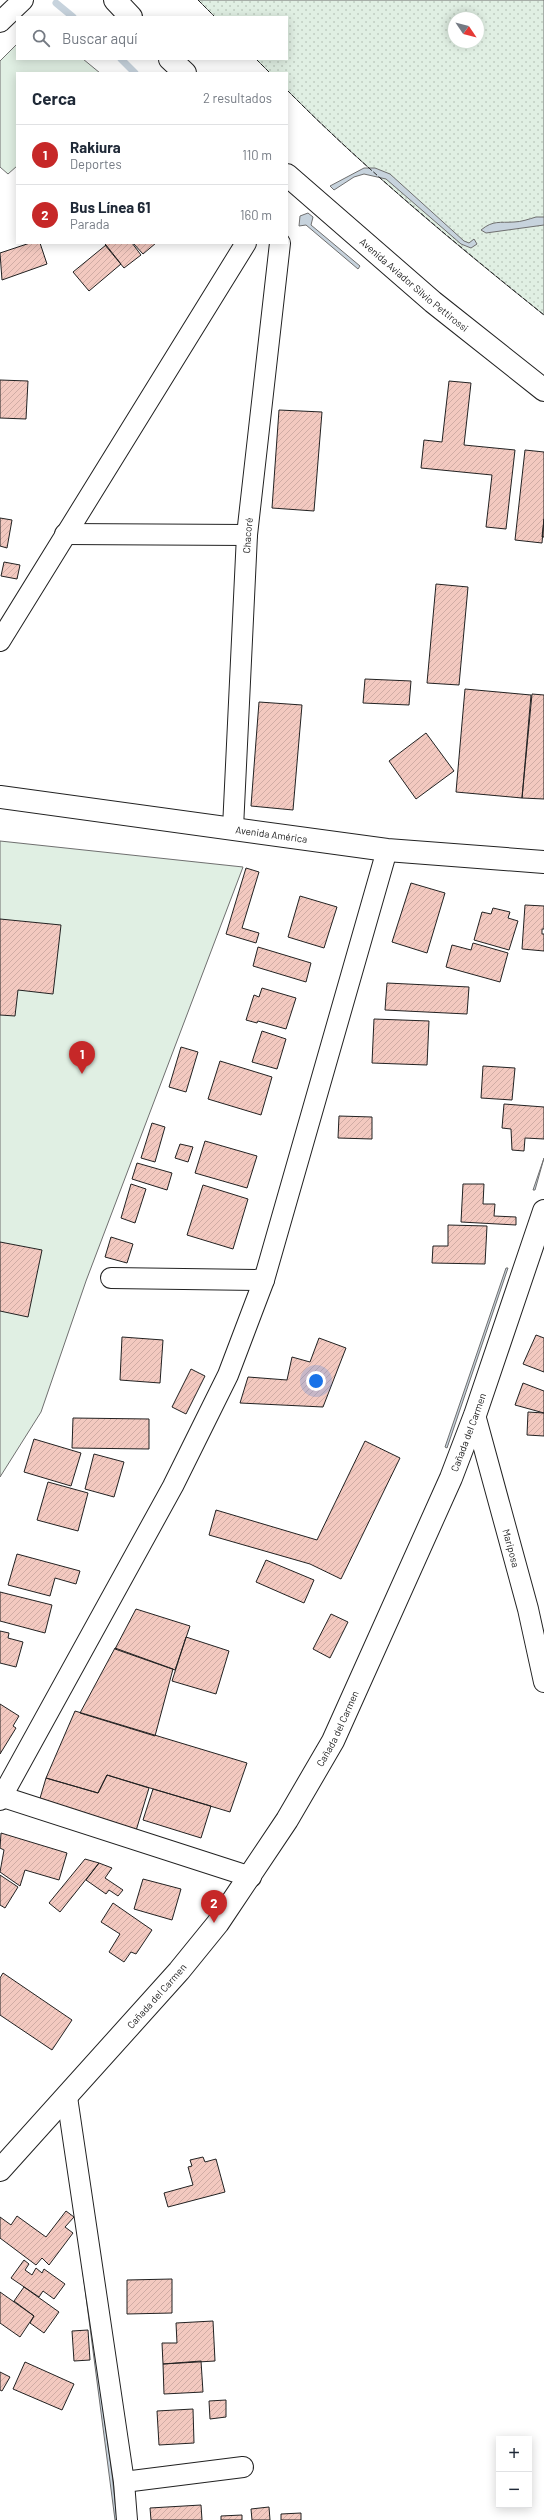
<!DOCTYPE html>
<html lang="es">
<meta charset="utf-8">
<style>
body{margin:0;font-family:Barlow,sans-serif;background:#f2f2f3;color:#1f2937}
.controls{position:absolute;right:12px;bottom:12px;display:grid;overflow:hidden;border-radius:0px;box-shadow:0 2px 10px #0003}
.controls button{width:36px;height:36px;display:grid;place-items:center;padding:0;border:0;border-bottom:1px solid #e0e1e3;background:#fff;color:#1f2937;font:20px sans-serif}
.compass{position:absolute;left:448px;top:12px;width:36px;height:36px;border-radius:50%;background:#fff;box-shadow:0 2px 10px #0003;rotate:125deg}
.you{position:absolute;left:316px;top:1381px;width:14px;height:14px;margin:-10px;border:3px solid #fff;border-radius:50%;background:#1a73e8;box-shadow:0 0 0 6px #1a73e833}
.badge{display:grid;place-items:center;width:26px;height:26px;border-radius:50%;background:#c62828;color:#fff;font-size:13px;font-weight:700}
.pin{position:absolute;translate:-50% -33px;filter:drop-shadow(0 1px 2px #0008)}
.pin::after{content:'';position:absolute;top:21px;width:14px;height:12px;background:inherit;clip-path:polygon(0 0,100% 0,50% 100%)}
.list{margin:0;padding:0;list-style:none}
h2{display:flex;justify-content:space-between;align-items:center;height:52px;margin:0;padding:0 16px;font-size:17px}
h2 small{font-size:13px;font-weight:400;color:#747a83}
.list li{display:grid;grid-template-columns:26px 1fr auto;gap:12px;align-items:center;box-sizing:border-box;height:60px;padding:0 16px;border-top:1px solid #e0e1e3}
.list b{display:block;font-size:15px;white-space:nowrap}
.list p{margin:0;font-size:13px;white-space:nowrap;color:#747a83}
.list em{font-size:13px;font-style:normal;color:#747a83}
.icon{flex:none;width:22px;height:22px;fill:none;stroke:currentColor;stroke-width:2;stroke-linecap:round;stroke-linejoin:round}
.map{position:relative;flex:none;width:544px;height:2520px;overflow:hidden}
.search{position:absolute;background:#fff;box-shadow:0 2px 10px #0003;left:16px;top:16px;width:272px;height:44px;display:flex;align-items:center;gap:10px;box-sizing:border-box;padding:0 14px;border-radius:0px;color:#747a83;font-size:15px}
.panel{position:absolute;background:#fff;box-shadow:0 2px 10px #0003;left:16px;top:72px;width:272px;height:172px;border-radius:0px}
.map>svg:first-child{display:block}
.grass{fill:url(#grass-dots);stroke:#6f6f6f;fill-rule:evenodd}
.garden{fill:#e0efe3;stroke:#6f6f6f}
.water{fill:#c7d3dd;stroke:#6f6f6f}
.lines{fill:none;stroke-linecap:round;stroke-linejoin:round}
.stream{stroke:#c7d3dd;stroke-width:7}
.building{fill:url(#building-hatch);stroke:#222}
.minor-casing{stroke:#222;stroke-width:22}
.tertiary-casing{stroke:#222;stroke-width:24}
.secondary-casing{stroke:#222;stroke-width:24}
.primary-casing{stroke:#222;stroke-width:24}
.minor{stroke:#fff;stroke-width:20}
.tertiary{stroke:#fff;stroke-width:22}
.secondary{stroke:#fff;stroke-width:22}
.primary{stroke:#fff;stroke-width:22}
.fence{stroke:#222;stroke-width:1;stroke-dasharray:5 2;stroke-linecap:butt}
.labels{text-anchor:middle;stroke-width:3;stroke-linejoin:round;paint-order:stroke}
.street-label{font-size:10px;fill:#222;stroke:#fff}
</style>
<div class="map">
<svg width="544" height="2520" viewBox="0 0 544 2520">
<defs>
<pattern id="grass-dots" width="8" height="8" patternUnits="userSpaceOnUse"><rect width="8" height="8" fill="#e0efe3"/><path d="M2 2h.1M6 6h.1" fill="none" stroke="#c0cdc2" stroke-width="1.8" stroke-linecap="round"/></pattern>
<pattern id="building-hatch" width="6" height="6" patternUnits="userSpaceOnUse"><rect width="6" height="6" fill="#f3c9c0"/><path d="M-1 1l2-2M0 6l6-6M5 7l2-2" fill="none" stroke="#d0aca5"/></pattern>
</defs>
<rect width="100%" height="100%" fill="#fff"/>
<path class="grass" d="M 198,0 L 544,0 L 544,315 C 455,244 367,171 287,90 L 287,73 L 270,73 L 256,59 L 287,59 L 287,17 L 215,17 ZM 454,18 L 478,18 L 478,42 L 454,42 Z"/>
<path class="garden" d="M 17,44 L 17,59 L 83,59 L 100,73 L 17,73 L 17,166 L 8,174 L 0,167 L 0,61 Z
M 0,841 L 243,867 L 86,1281 L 41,1412 L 0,1477 Z"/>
<path class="water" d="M 364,168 L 375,168 L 390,174 L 464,241 L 469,243 L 474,239 L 477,244 L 471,248 L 461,244 L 386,179 L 364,174 L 354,177 L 334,190 L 330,186 Z
M 308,213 L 313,217 L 311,225 L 360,266 L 358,269 L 306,225 L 299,226 L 300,216 Z
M 536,217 L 544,217 L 544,225 L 486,233 L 481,230 C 493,220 500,223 514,222 C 521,222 529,219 536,217 Z
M 544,1158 L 535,1190 L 533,1190 Z
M 506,1268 L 508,1268 L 447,1448 L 445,1447 Z
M 65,2135 L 112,2474 L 117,2520 L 115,2520 Z"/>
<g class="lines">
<path class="stream" d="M 56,3 L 73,17
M 121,59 L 135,73"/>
</g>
<path class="building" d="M 30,243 L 40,243 L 47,264 L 2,280 L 0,253 Z
M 107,243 L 132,243 L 141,255 L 124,268 L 105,245 Z
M 133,243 L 156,243 L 143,254 Z
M 106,245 L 121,264 L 89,291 L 73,272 Z
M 0,380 L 28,381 L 26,419 L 0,418 Z
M 449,381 L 471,383 L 464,445 L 515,450 L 506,529 L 486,527 L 492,475 L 421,468 L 424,440 L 442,442 Z
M 279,410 L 322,412 L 314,511 L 272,508 Z
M 525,450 L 544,452 L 544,519 L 542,543 L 515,540 Z
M 0,518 L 12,520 L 7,548 L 0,546 Z
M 544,519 L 544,537 L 542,537 Z
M 4,562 L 20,565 L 17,579 L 1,576 Z
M 436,584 L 468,587 L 459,685 L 427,683 Z
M 365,679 L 411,681 L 409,705 L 363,703 Z
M 465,689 L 531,695 L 522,798 L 456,792 Z
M 532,694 L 544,695 L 544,799 L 522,798 Z
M 259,702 L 302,705 L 293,810 L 251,806 Z
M 426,733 L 454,771 L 416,799 L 389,761 Z
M 246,868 L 259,872 L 242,928 L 259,933 L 256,943 L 226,934 Z
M 411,883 L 445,893 L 427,953 L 392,942 Z
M 300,896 L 337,907 L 324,948 L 288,937 Z
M 525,905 L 544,906 L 544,929 L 542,929 L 542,934 L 544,934 L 544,951 L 522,949 Z
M 493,908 L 510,912 L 508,918 L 518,921 L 509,950 L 474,940 L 482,912 L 491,914 Z
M 0,919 L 61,925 L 53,994 L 18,990 L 15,1016 L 0,1015 Z
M 473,943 L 508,953 L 500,982 L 446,967 L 452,945 L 471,950 Z
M 258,947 L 311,963 L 306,982 L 253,966 Z
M 387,983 L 469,987 L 467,1014 L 385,1010 Z
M 262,988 L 296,998 L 286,1029 L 258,1021 L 257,1023 L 246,1020 L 254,995 L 259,997 Z
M 374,1019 L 429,1021 L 427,1065 L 372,1063 Z
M 262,1031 L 286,1039 L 277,1069 L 252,1062 Z
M 181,1047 L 198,1052 L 186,1092 L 169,1087 Z
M 220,1061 L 272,1077 L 261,1115 L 208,1099 Z
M 483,1066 L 515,1068 L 512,1100 L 481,1098 Z
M 504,1104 L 544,1107 L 544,1139 L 525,1138 L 524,1151 L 512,1150 L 511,1129 L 502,1128 Z
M 339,1116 L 372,1117 L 372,1139 L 338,1138 Z
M 152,1123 L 165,1127 L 155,1162 L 141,1158 Z
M 205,1141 L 257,1156 L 247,1188 L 195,1173 Z
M 180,1144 L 193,1147 L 188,1162 L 175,1158 Z
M 137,1163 L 172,1173 L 167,1190 L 132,1179 Z
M 131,1184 L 146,1189 L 135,1223 L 121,1218 Z
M 463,1184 L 484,1184 L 483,1204 L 495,1204 L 494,1216 L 516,1217 L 516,1225 L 461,1222 Z
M 203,1185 L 248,1199 L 233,1249 L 187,1235 Z
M 448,1225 L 487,1226 L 485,1264 L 432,1263 L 433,1246 L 448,1246 Z
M 111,1237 L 133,1244 L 127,1263 L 105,1257 Z
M 0,1242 L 42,1250 L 28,1317 L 0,1311 Z
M 536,1335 L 544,1338 L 544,1372 L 523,1364 Z
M 122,1337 L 163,1340 L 160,1383 L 120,1380 Z
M 319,1338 L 346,1348 L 323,1407 L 240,1403 L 248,1377 L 287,1380 L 292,1357 L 310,1362 Z
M 191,1369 L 205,1376 L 186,1414 L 172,1407 Z
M 523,1383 L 544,1391 L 544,1413 L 515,1405 Z
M 528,1412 L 544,1413 L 544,1436 L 527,1435 Z
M 73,1418 L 149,1419 L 149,1449 L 72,1448 Z
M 34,1439 L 81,1453 L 71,1486 L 24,1472 Z
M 365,1441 L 400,1458 L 341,1579 L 310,1564 L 209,1535 L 216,1510 L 317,1540 Z
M 94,1454 L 124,1462 L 114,1497 L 85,1489 Z
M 48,1482 L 88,1493 L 78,1531 L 37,1520 Z
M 17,1554 L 80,1571 L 76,1584 L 55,1578 L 50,1596 L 8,1585 Z
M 266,1560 L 314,1580 L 304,1603 L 256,1582 Z
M 0,1592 L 52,1605 L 45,1633 L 0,1621 Z
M 136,1609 L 190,1626 L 175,1670 L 115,1649 Z
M 331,1614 L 348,1622 L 330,1658 L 313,1649 Z
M 0,1631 L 9,1633 L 8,1638 L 23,1642 L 16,1667 L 0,1663 Z
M 186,1637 L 229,1651 L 216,1694 L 172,1681 Z
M 115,1648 L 173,1669 L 155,1736 L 80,1713 Z
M 0,1704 L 19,1716 L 13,1726 L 16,1728 L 0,1754 Z
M 75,1711 L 247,1763 L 230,1812 L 107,1775 L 98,1793 L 46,1778 Z
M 107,1775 L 149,1788 L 135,1834 L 38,1805 L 46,1778 L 98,1793 Z
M 153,1789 L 211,1806 L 201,1838 L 143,1820 Z
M 1,1833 L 67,1853 L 59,1880 L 25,1870 L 20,1886 L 0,1872 L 4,1850 L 0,1848 Z
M 85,1859 L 99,1863 L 60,1912 L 49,1903 Z
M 99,1863 L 112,1868 L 105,1878 L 123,1890 L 118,1896 L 109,1890 L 106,1894 L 86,1880 Z
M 0,1875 L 18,1887 L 5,1908 L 0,1905 Z
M 143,1879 L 181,1889 L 172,1920 L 134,1909 Z
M 113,1903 L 152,1930 L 136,1954 L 131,1952 L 124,1962 L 109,1952 L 120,1934 L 101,1922 Z
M 3,1973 L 72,2020 L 52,2050 L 0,2015 L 0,1978 Z
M 203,2157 L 205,2162 L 216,2159 L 225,2192 L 168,2207 L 164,2193 L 193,2185 L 188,2167 L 192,2166 L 190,2160 Z
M 66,2211 L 74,2217 L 65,2227 L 73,2233 L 49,2265 L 42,2258 L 36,2265 L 0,2238 L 0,2217 L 11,2225 L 17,2216 L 46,2237 Z
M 24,2260 L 29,2264 L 25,2270 L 32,2275 L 36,2268 L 42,2273 L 44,2269 L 65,2284 L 54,2299 L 43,2291 L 39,2297 L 11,2278 Z
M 172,2279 L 172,2313 L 127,2314 L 127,2280 Z
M 24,2287 L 59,2312 L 44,2333 L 30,2323 L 34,2316 L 14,2301 Z
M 0,2292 L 34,2316 L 20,2337 L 0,2323 Z
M 213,2321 L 215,2361 L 163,2364 L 162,2343 L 177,2343 L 176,2323 Z
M 88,2330 L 90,2360 L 74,2361 L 72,2331 Z
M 201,2361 L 203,2392 L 164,2394 L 163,2364 Z
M 25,2362 L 74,2384 L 62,2410 L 13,2389 Z
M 0,2372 L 10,2377 L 2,2391 L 0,2390 Z
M 226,2400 L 226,2417 L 210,2419 L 209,2401 Z
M 193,2409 L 194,2443 L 159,2445 L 157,2411 Z
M 201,2505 L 202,2520 L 151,2520 L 150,2508 Z
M 269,2507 L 270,2520 L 252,2520 L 251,2509 Z
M 301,2513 L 301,2520 L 281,2520 L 281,2514 Z
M 242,2515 L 242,2520 L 221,2520 L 221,2516 Z"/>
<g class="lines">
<defs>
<g id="minor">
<path d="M 0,22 L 23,0"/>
<path d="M 65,534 L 247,535"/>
<path d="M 0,641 L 246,243"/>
<path id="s1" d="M 233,828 L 247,535 L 280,243"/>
<path d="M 111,1278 L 264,1280"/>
<path id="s2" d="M 475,1415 L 528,1609 L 544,1682"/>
<path d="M 0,1796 L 251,1877"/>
<path d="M 0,1800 L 173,1486 L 228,1375 L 264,1280 L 387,850"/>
<path d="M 67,2097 L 124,2482 L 127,2520"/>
<path d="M 124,2482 L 243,2467"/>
</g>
<g id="tertiary">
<path id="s3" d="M 0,2170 L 179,1971 L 218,1923 L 287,1820 L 333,1741 L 451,1478 L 475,1415 L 544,1211"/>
</g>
<g id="secondary">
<path id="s4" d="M 0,797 L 387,850 L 544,862"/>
</g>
<g id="primary">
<path d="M 115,0 L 131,17"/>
<path d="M 170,59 L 185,73"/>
<path id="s5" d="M 287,175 L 433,302 L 544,390"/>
</g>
</defs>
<use href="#minor" class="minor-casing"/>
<use href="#tertiary" class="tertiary-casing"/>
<use href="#secondary" class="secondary-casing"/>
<use href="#primary" class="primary-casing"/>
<use href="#minor" class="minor"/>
<use href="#tertiary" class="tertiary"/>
<use href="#secondary" class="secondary"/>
<use href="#primary" class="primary"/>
<path class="fence" d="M 198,0 L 215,17
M 256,59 L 270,73
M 287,90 C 367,171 456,244 544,315"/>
</g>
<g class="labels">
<g class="street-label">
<text dy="4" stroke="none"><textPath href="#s5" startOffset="168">Avenida Aviador Silvio Pettirossi</textPath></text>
<text dy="4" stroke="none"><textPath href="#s1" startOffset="293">Chacoré</textPath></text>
<text dy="4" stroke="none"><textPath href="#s4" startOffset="274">Avenida América</textPath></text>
<text dy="4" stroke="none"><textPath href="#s3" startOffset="882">Cañada del Carmen</textPath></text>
<text dy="4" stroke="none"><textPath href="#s2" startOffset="138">Mariposa</textPath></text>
<text dy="4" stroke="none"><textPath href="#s3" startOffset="558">Cañada del Carmen</textPath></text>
<text dy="4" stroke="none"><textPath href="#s3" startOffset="234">Cañada del Carmen</textPath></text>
</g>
</g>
</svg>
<div class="controls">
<button>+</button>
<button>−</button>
</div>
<svg class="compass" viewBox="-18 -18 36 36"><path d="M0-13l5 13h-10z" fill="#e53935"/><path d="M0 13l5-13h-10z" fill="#747a83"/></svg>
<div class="you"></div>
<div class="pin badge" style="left:82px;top:1074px">1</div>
<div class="pin badge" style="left:214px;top:1923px">2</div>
<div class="search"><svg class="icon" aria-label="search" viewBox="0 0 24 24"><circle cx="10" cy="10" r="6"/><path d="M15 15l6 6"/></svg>Buscar aquí</div>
<section class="panel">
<h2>Cerca<small>2 resultados</small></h2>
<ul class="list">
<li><span class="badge">1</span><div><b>Rakiura</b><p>Deportes</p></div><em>110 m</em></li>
<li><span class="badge">2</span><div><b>Bus Línea 61</b><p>Parada</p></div><em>160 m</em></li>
</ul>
</section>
</div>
